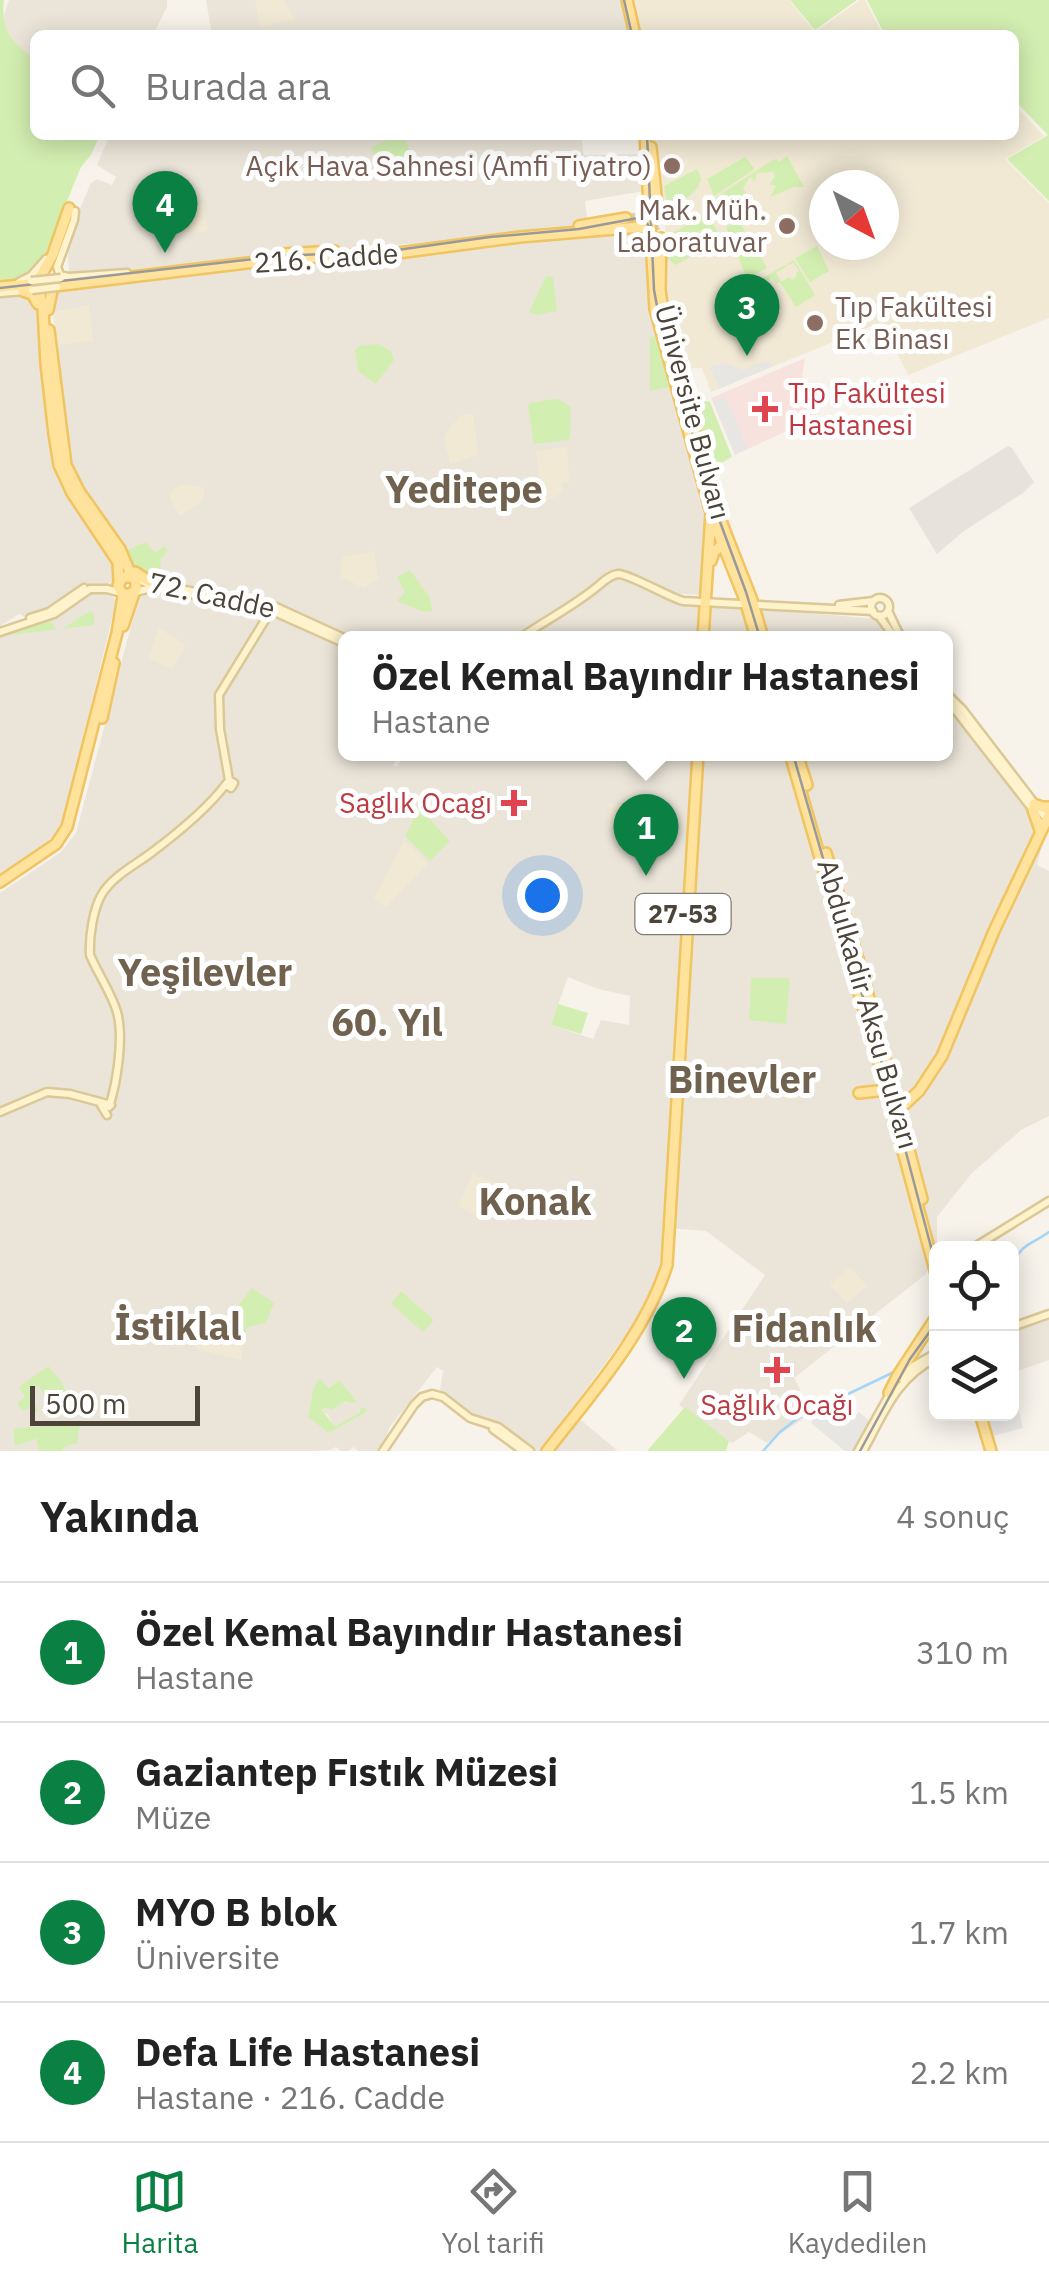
<!DOCTYPE html>
<html lang="tr">
<meta charset="utf-8">
<style>
body{margin:0;font-family:"IBM Plex Sans",sans-serif;background:#f6f6f6;color:#222}
.controls{position:absolute;right:30px;bottom:30px;display:grid;overflow:hidden;border-radius:15px;box-shadow:0 5px 25px #0003}
.controls button{width:90px;height:90px;display:grid;place-items:center;padding:0;border:0;border-bottom:2px solid #e0e0e0;background:#fff;color:#222;font:50px sans-serif}
.compass{position:absolute;left:809px;top:170px;width:90px;height:90px;border-radius:50%;background:#fff;box-shadow:0 5px 25px #0003;rotate:139deg}
.scale{position:absolute;left:30px;bottom:25px;width:170px;box-sizing:border-box;padding-left:10px;border:5px solid #4c4438;border-top:0;font-size:28px;line-height:35px;white-space:nowrap;color:#4c4438;-webkit-text-stroke:8px #fff;paint-order:stroke}
.you{position:absolute;left:542px;top:895px;width:35px;height:35px;margin:-25px;border:8px solid #fff;border-radius:50%;background:#1a73e8;box-shadow:0 0 0 15px #1a73e833}
.badge{display:grid;place-items:center;width:65px;height:65px;border-radius:50%;background:#0b8043;color:#fff;font-size:32px;font-weight:700}
.pin{position:absolute;translate:-50% -82px;filter:drop-shadow(0 2px 5px #0008)}
.pin::after{content:'';position:absolute;top:52px;width:35px;height:30px;background:inherit;clip-path:polygon(0 0,100% 0,50% 100%)}
.popup{position:absolute;left:338px;top:631px;width:615px;height:130px;box-sizing:border-box;display:grid;place-content:center;border-radius:15px;background:#fff;filter:drop-shadow(0 2px 8px #0005);font-size:32px;white-space:nowrap;color:#767676}
.popup b{font-size:38px;color:#222}
.popup::after{content:'';position:absolute;left:50%;top:100%;margin-left:-20px;border:20px solid transparent;border-top-color:#fff}
.list{margin:0;padding:0;list-style:none}
h2{display:flex;justify-content:space-between;align-items:center;height:130px;margin:0;padding:0 40px;font-size:42px}
h2 small{font-size:32px;font-weight:400;color:#767676}
.list li{display:grid;grid-template-columns:65px 1fr auto;gap:30px;align-items:center;box-sizing:border-box;height:140px;padding:0 40px;border-top:2px solid #e0e0e0}
.list b{display:block;font-size:38px;white-space:nowrap}
.list p{margin:0;font-size:32px;white-space:nowrap;color:#767676}
.list em{font-size:32px;font-style:normal;color:#767676}
.icon{flex:none;width:55px;height:55px;fill:none;stroke:currentColor;stroke-width:2;stroke-linecap:round;stroke-linejoin:round}
.map{position:relative;flex:none;width:1049px;height:1451px;overflow:hidden}
.search{position:absolute;background:#fff;box-shadow:0 5px 25px #0003;left:30px;right:30px;top:30px;height:110px;display:flex;align-items:center;gap:25px;box-sizing:border-box;padding:0 35px;border-radius:15px;color:#767676;font-size:38px}
.sheet{height:690px;background:#fff}
nav{display:flex;justify-content:space-around;align-items:center;box-sizing:border-box;height:140px;border-top:2px solid #e0e0e0;background:#fff;font-size:28px;color:#767676}
nav a{display:grid;justify-items:center;gap:5px}
nav .on{color:#0b8043}
.map>svg:first-child{display:block}
.residential{fill:#ebe5d9;fill-rule:evenodd}
.industrial{fill:#e7e2dc}
.education{fill:#f1e9d4;fill-rule:evenodd}
.medical{fill:#f8e2de}
.green{fill:#d3eeb1}
.parking{fill:#e8e6e3}
.lines{fill:none;stroke-linecap:round;stroke-linejoin:round}
.stream{stroke:#a3d5f8;stroke-width:2.5}
.primary-tunnel{stroke:#d5d0c7;stroke-width:9;stroke-dasharray:9 4.5;stroke-linecap:butt}
.secondary-casing{stroke:#dbc897;stroke-width:11}
.primary-casing{stroke:#f0c460;stroke-width:14}
.secondary{stroke:#fff3cd;stroke-width:6}
.primary{stroke:#ffe39c;stroke-width:9}
.tram{stroke:#9a9a9a;stroke-width:2.5}
.secondary-bridge-casing{stroke:#dbc897;stroke-width:11;stroke-linecap:butt}
.secondary-bridge{stroke:#fff3cd;stroke-width:6}
.education-dot{fill:#8d6e63;stroke:#fff;stroke-width:4}
.health-dot{fill:#e0444e;stroke:#fff;stroke-width:4}
.labels{text-anchor:middle;stroke-width:10;stroke-linejoin:round;paint-order:stroke}
.shield{fill:#fff;stroke:#827c74;stroke-width:2.5}
.shield-label{font-size:25px;font-weight:bold;fill:#4c4438}
.education-label{font-size:28px;fill:#785e54;stroke:#fff;text-anchor:end}
.street-label{font-size:28px;fill:#4c4438;stroke:#fff}
.health-label{font-size:28px;fill:#be3a42;stroke:#fff;text-anchor:start}
.district-label{font-size:38px;font-weight:bold;fill:#70624e;stroke:#fff}
</style>
<div class="map">
<svg width="1049" height="1451" viewBox="0 0 1049 1451">
<rect width="100%" height="100%" fill="#f7f3eb"/>
<path class="residential" d="M 9,0 L 167,0 L 167,7 L 153,35 L 35,35 L 35,58 L 14,49 L 5,34 L 2,21 Z
M 206,0 L 621,0 L 628,35 L 212,35 Z
M 110,135 L 581,135 L 584,155 L 641,154 L 644,191 L 585,201 L 588,224 L 441,241 L 69,275 L 67,239 L 91,183 L 97,179 L 112,185 L 116,177 L 97,165 Z
M 647,225 L 654,327 L 698,468 L 708,514 L 703,595 L 677,594 L 616,570 L 617,574 L 680,602 L 878,619 L 888,638 L 347,638 L 280,606 L 155,582 L 135,571 L 111,529 L 68,465 L 52,298 L 58,292 L 68,289 L 302,259 Z
M 24,294 L 36,302 L 56,473 L 114,564 L 114,578 L 109,585 L 85,585 L 52,608 L 27,618 L 19,614 L 0,626 L 0,298 Z
M 155,587 L 265,608 L 346,640 L 346,754 L 399,754 L 393,765 L 397,767 L 405,754 L 946,754 L 946,708 L 1046,830 L 1037,865 L 1049,871 L 1049,1116 L 1021,1130 L 971,1174 L 937,1217 L 937,1245 L 926,1274 L 794,1378 L 800,1389 L 797,1398 L 828,1402 L 767,1443 L 749,1432 L 732,1443 L 679,1405 L 765,1275 L 706,1231 L 668,1228 L 677,1076 L 672,1075 L 664,1229 L 657,1285 L 631,1328 L 570,1411 L 618,1451 L 532,1451 L 517,1437 L 513,1439 L 491,1419 L 467,1414 L 440,1390 L 443,1371 L 437,1367 L 389,1428 L 385,1444 L 379,1451 L 358,1451 L 354,1447 L 348,1451 L 341,1451 L 336,1447 L 330,1450 L 315,1451 L 61,1451 L 79,1426 L 22,1443 L 37,1439 L 39,1451 L 0,1451 L 0,893 L 61,852 L 76,833 L 140,592 ZM 568,977 L 598,989 L 630,996 L 629,1025 L 601,1020 L 593,1039 L 551,1025 ZM 47,1366 L 59,1378 L 72,1401 L 40,1386 L 29,1390 L 39,1411 L 30,1408 L 23,1400 L 24,1395 ZM 338,1381 L 346,1401 L 332,1410 L 325,1408 L 322,1411 L 327,1414 L 335,1428 L 360,1412 L 367,1412 L 329,1433 L 313,1390 L 324,1383 L 329,1388 Z
M 109,591 L 116,602 L 61,829 L 49,843 L 0,873 L 0,634 L 86,592 Z
M 1049,1318 L 1049,1360 L 1012,1373 L 1012,1330 Z"/>
<path class="industrial" d="M 1008,446 L 1012,448 L 1034,482 L 1023,493 L 964,531 L 937,554 L 909,508 Z"/>
<path class="education" d="M 255,0 L 283,0 L 295,19 L 260,27 Z
M 633,0 L 789,0 L 815,32 L 860,0 L 865,0 L 883,35 L 640,35 Z
M 1014,104 L 1044,136 L 1005,159 L 1049,203 L 1049,318 L 908,375 L 882,322 L 711,392 L 702,368 L 679,369 L 668,332 L 664,308 L 666,297 L 665,209 L 662,200 L 653,135 L 1014,135 ZM 824,185 L 884,185 L 884,245 L 824,245 Z
M 203,202 L 208,231 L 175,236 L 174,219 Z
M 89,305 L 93,341 L 56,345 L 53,312 Z
M 465,414 L 473,415 L 478,455 L 450,464 L 444,436 L 459,417 Z
M 567,447 L 569,482 L 562,482 L 562,493 L 548,500 L 542,498 L 536,451 Z
M 183,484 L 204,488 L 203,500 L 180,516 L 170,498 L 172,490 Z
M 374,551 L 378,580 L 363,588 L 340,576 L 343,557 Z
M 158,628 L 185,644 L 183,652 L 172,669 L 149,658 Z
M 610,803 L 637,808 L 634,834 L 607,827 Z
M 404,840 L 428,863 L 386,907 L 374,898 Z
M 472,1174 L 498,1184 L 486,1222 L 459,1206 Z
M 850,1267 L 867,1286 L 847,1303 L 830,1285 Z
M 213,1329 L 244,1337 L 241,1360 L 197,1349 L 200,1330 Z"/>
<path class="medical" d="M 805,358 L 802,375 L 817,417 L 735,455 L 711,398 Z"/>
<path class="green" d="M 0,0 L 4,0 C 0,29 12,44 35,58 L 35,135 L 100,135 L 91,155 L 81,167 L 42,262 L 25,277 L 0,282 Z
M 790,0 L 857,0 L 815,30 Z
M 867,0 L 1049,0 L 1049,201 L 1007,159 L 1048,135 L 1014,100 L 1014,35 L 885,35 Z
M 400,135 L 403,135 L 414,159 L 380,167 L 371,147 Z
M 787,156 L 804,187 L 794,187 L 770,197 L 776,186 L 770,184 L 775,176 L 773,172 L 757,173 L 755,181 L 750,177 L 743,188 L 752,206 L 724,222 L 715,198 L 771,161 L 776,159 L 779,162 Z
M 745,157 L 755,169 L 714,196 L 707,179 Z
M 697,169 L 701,179 C 698,193 680,205 667,204 L 664,186 Z
M 703,216 L 711,221 L 717,230 L 715,243 L 676,265 L 665,257 L 665,237 Z
M 739,219 L 749,241 L 755,240 L 758,252 L 767,268 L 747,279 L 726,227 Z
M 817,246 L 829,271 L 810,282 L 795,258 Z
M 794,260 L 815,295 L 796,307 L 782,285 L 779,282 L 776,284 L 772,278 L 761,284 L 760,288 L 755,287 L 760,297 L 757,299 L 758,301 L 763,301 L 766,296 L 767,299 L 757,306 L 749,286 L 785,265 L 787,266 L 776,273 L 781,282 L 789,277 L 792,280 L 797,276 L 796,273 L 799,271 L 794,263 L 788,265 L 787,264 Z
M 546,276 L 553,277 L 557,311 L 536,315 L 529,312 Z
M 658,336 L 673,386 L 650,391 L 650,337 Z
M 378,344 L 391,351 L 394,360 L 376,384 L 358,371 L 355,350 L 359,346 Z
M 554,399 L 558,399 L 571,407 L 570,437 L 568,440 L 534,444 L 528,406 L 531,403 Z
M 706,401 L 710,402 L 732,457 L 714,467 L 710,465 L 692,410 Z
M 146,542 L 155,553 L 164,546 L 168,550 L 161,559 L 159,580 C 143,576 135,564 125,551 Z
M 410,570 L 430,598 L 432,611 L 424,612 L 397,601 L 405,592 L 397,577 Z
M 90,611 L 94,614 L 94,625 L 0,636 L 0,634 L 49,619 L 56,629 L 62,629 Z
M 419,808 L 450,841 L 430,861 L 405,836 Z
M 751,978 L 790,978 L 786,1024 L 749,1020 Z
M 558,1004 L 588,1013 L 581,1034 L 551,1025 Z
M 252,1288 L 274,1303 L 266,1323 L 247,1327 L 246,1333 L 223,1325 Z
M 401,1291 L 434,1320 L 423,1332 L 391,1304 Z
M 48,1366 L 59,1378 L 72,1401 L 54,1413 L 39,1386 L 29,1391 L 39,1411 L 36,1412 L 30,1408 L 22,1411 L 17,1402 L 23,1399 L 24,1395 L 19,1387 Z
M 319,1378 L 329,1388 L 339,1380 L 357,1402 L 351,1403 L 346,1401 L 332,1410 L 325,1408 L 322,1410 L 335,1427 L 360,1412 L 361,1407 L 365,1408 L 367,1412 L 329,1433 L 308,1417 L 313,1390 Z
M 685,1407 L 729,1441 L 726,1451 L 647,1451 Z
M 51,1425 L 80,1425 L 77,1443 L 66,1446 L 61,1451 L 39,1451 L 36,1439 L 15,1446 L 13,1429 Z"/>
<path class="parking" d="M 764,361 L 765,363 L 771,361 L 773,366 L 719,389 L 710,366 L 727,363 L 742,370 Z
M 725,396 L 748,448 L 735,455 L 713,401 Z
M 1012,1380 L 1023,1428 L 993,1436 L 987,1414 L 1012,1414 Z
M 840,1406 L 854,1417 L 859,1412 L 871,1422 L 854,1451 L 845,1451 L 811,1423 L 816,1416 L 822,1413 L 830,1417 Z"/>
<g class="lines">
<path class="stream" d="M 1012,1265 C 1024,1241 1030,1246 1049,1232
M 763,1451 L 780,1432 L 798,1418 L 894,1372"/>
<path class="primary-tunnel" d="M 626,218 C 644,216 655,218 657,238"/>
<defs>
<path id="secondary" d="M 69,277 L 60,275 L 57,267 L 74,220 L 75,211
M 69,277 L 127,273
M 19,282 L 31,276 L 46,259
M 0,293 L 24,291
M 133,577 L 146,583 L 274,606 L 346,639
M 135,592 L 152,588 L 165,589 L 270,610 L 346,644
M871 607a9 9 0 1 1 18 0a9 9 0 1 1-18 0Z
M 839,605 L 873,601
M 888,611 L 901,638
M 879,616 L 895,638
M 30,618 L 49,612 L 84,588
M 0,632 L 54,614 L 90,589 L 107,589 L 122,593
M 520,638 C 546,620 574,606 598,586 C 604,581 610,575 618,574 C 630,574 666,596 683,601 L 873,611
M 946,693 L 963,710 L 1048,821
M 946,702 L 956,711 L 1033,810
M 229,780 L 220,729 L 219,695 L 273,607
M 229,780 L 234,783 L 231,788 L 226,785 Z
M 101,1105 L 107,1115
M 109,1107 C 117,1083 124,1037 117,1012 C 111,992 98,974 90,955 C 89,937 93,909 102,894 C 113,876 135,865 151,853 C 175,835 208,808 226,784
M 0,1112 L 47,1092 L 70,1094 L 111,1105
M 973,1248 L 1049,1201
M 1012,1327 L 1049,1314
M 901,1378 L 913,1366 L 936,1353
M 493,1429 L 523,1451
M 383,1451 L 414,1405 L 422,1397 L 432,1394 L 443,1397 L 470,1418 L 498,1427 L 530,1451
M 858,1451 L 891,1392
M 863,1451 C 884,1413 896,1378 936,1358"/>
<path id="primary" d="M 627,0 L 635,35
M 645,135 L 655,309 L 711,513 L 703,638
M 651,147 L 657,204
M 579,226 L 626,218
M 661,238 L 660,290 L 666,332
M 281,254 L 335,251
M 42,274 L 53,254 L 69,208
M 55,286 L 281,259 L 398,253 L 520,237 L 640,227 L 647,229 L 649,233
M 0,287 L 31,284 L 37,279
M 39,290 L 43,309 L 46,364 L 54,434 L 59,465 L 72,493 L 118,562 L 119,582
M 23,291 L 32,294 L 38,304
M 48,310 L 52,291
M 49,330 L 66,465 L 79,491 L 120,549 L 132,577
M 683,390 L 717,510 L 728,539 L 714,552 L 711,561
M 713,520 L 745,600 L 756,638
M 728,539 L 752,600 L 763,638
M 135,572 L 154,584
M 123,626 L 134,593
M 102,718 L 114,663
M 790,754 L 877,1055 L 936,1274
M 797,754 L 807,785
M 1034,804 L 1042,807 L 1049,807
M 1033,810 L 1040,830
M 826,853 L 862,972 L 922,1199
M 0,882 L 56,844 L 67,827 L 117,633 L 123,596 L 118,585 L 123,577 L 132,577 L 136,581 L 136,590 L 128,595 L 122,593
M 859,1093 L 886,1090
M 894,1108 L 904,1105 L 919,1091 L 942,1056 L 994,931 L 1049,815
M 889,1393 L 898,1375 L 936,1317
M 980,1414 L 991,1451
M 547,1451 C 591,1394 645,1335 667,1265 L 698,754"/>
</defs>
<use href="#secondary" class="secondary-casing"/>
<use href="#primary" class="primary-casing"/>
<use href="#secondary" class="secondary"/>
<use href="#primary" class="primary"/>
<path class="tram" d="M 624,0 L 632,35
M 647,135 L 654,290 L 662,333 L 716,511 L 746,592 L 760,638
M 0,288 L 279,256 L 390,251 L 490,237 L 579,229 L 638,218 L 646,221 L 652,233
M 793,754 L 889,1088 L 936,1266
M 860,1451 L 910,1359 L 936,1323"/>
<defs>
<path id="secondary-bridge" d="M 31,281 L 61,278
M 32,290 L 57,287"/>
</defs>
<use href="#secondary-bridge" class="secondary-bridge-casing"/>
<use href="#secondary-bridge" class="secondary-bridge"/>
</g>
<g class="education-dot">
<circle cx="672" cy="166" r="10"/>
<circle cx="787" cy="226" r="10"/>
<circle cx="815" cy="323" r="10"/>
</g>
<g class="health-dot">
<path d="M760 394h10v10h10v10h-10v10h-10v-10h-10v-10h10z"/>
<path d="M509 788h10v10h10v10h-10v10h-10v-10h-10v-10h10z"/>
<path d="M772 1355h10v10h10v10h-10v10h-10v-10h-10v-10h10z"/>
</g>
<g class="labels">
<rect class="shield" x="635.5" y="894" width="95" height="40" rx="8"/>
<g class="shield-label">
<text x="683" y="923">27-53</text>
</g>
<g class="education-label">
<text x="652" y="176">Açık Hava Sahnesi (Amfi Tiyatro)</text>
<text x="767" y="220">Mak. Müh.<tspan x="767" dy="32">Laboratuvar</tspan></text>
<text x="835" y="317" text-anchor="start">Tıp Fakültesi<tspan x="835" dy="32">Ek Binası</tspan></text>
</g>
<g class="street-label">
<text transform="translate(326 258) rotate(-4)" y="10">216. Cadde</text>
<text transform="translate(693 412) rotate(75)" y="10">Üniversite Bulvarı</text>
<text transform="translate(212 595) rotate(12)" y="10">72. Cadde</text>
<text transform="translate(868 1004) rotate(74)" y="10">Abdulkadir Aksu Bulvarı</text>
</g>
<g class="health-label">
<text x="788" y="403">Tıp Fakültesi<tspan x="788" dy="32">Hastanesi</tspan></text>
<text x="492" y="813" text-anchor="end">Saglık Ocagı</text>
<text x="777" y="1415" text-anchor="middle">Sağlık Ocağı</text>
</g>
<g class="district-label">
<text x="464" y="503">Yeditepe</text>
<text x="205" y="986">Yeşilevler</text>
<text x="387" y="1036">60. Yıl</text>
<text x="742" y="1093">Binevler</text>
<text x="535" y="1215">Konak</text>
<text x="178" y="1340">İstiklal</text>
<text x="804" y="1342">Fidanlık</text>
</g>
</g>
</svg>
<div class="controls">
<button><svg class="icon" aria-label="locate" viewBox="0 0 24 24"><circle cx="12" cy="12" r="6"/><path d="M12 2v4M12 18v4M2 12h4M18 12h4"/></svg></button>
<button><svg class="icon" aria-label="layers" viewBox="0 0 24 24"><path d="M12 4l9 5-9 5-9-5zM3 14l9 5 9-5"/></svg></button>
</div>
<svg class="compass" viewBox="-18 -18 36 36"><path d="M0-13l5 13h-10z" fill="#e53935"/><path d="M0 13l5-13h-10z" fill="#767676"/></svg>
<div class="scale">500 m</div>
<div class="you"></div>
<div class="pin badge" style="left:646px;top:876px">1</div>
<div class="popup"><b>Özel Kemal Bayındır Hastanesi</b>Hastane</div>
<div class="pin badge" style="left:684px;top:1379px">2</div>
<div class="pin badge" style="left:747px;top:356px">3</div>
<div class="pin badge" style="left:165px;top:253px">4</div>
<div class="search"><svg class="icon" aria-label="search" viewBox="0 0 24 24"><circle cx="10" cy="10" r="6"/><path d="M15 15l6 6"/></svg>Burada ara</div>
</div>
<section class="sheet">
<h2>Yakında<small>4 sonuç</small></h2>
<ul class="list">
<li><span class="badge">1</span><div><b>Özel Kemal Bayındır Hastanesi</b><p>Hastane</p></div><em>310 m</em></li>
<li><span class="badge">2</span><div><b>Gaziantep Fıstık Müzesi</b><p>Müze</p></div><em>1.5 km</em></li>
<li><span class="badge">3</span><div><b>MYO B blok</b><p>Üniversite</p></div><em>1.7 km</em></li>
<li><span class="badge">4</span><div><b>Defa Life Hastanesi</b><p>Hastane · 216. Cadde</p></div><em>2.2 km</em></li>
</ul>
</section>
<nav>
<a class="on"><svg class="icon" aria-label="map" viewBox="0 0 24 24"><path d="M3 6l6-2 6 2 6-2v14l-6 2-6-2-6 2zM9 4v14M15 6v14"/></svg>Harita</a>
<a><svg class="icon" aria-label="directions" viewBox="0 0 24 24"><path d="M12 3l9 9-9 9-9-9zM9 14v-3h6M13 9l2 2-2 2"/></svg>Yol tarifi</a>
<a><svg class="icon" aria-label="saved" viewBox="0 0 24 24"><path d="M7 4h10v16l-5-4-5 4z"/></svg>Kaydedilen</a>
</nav>
